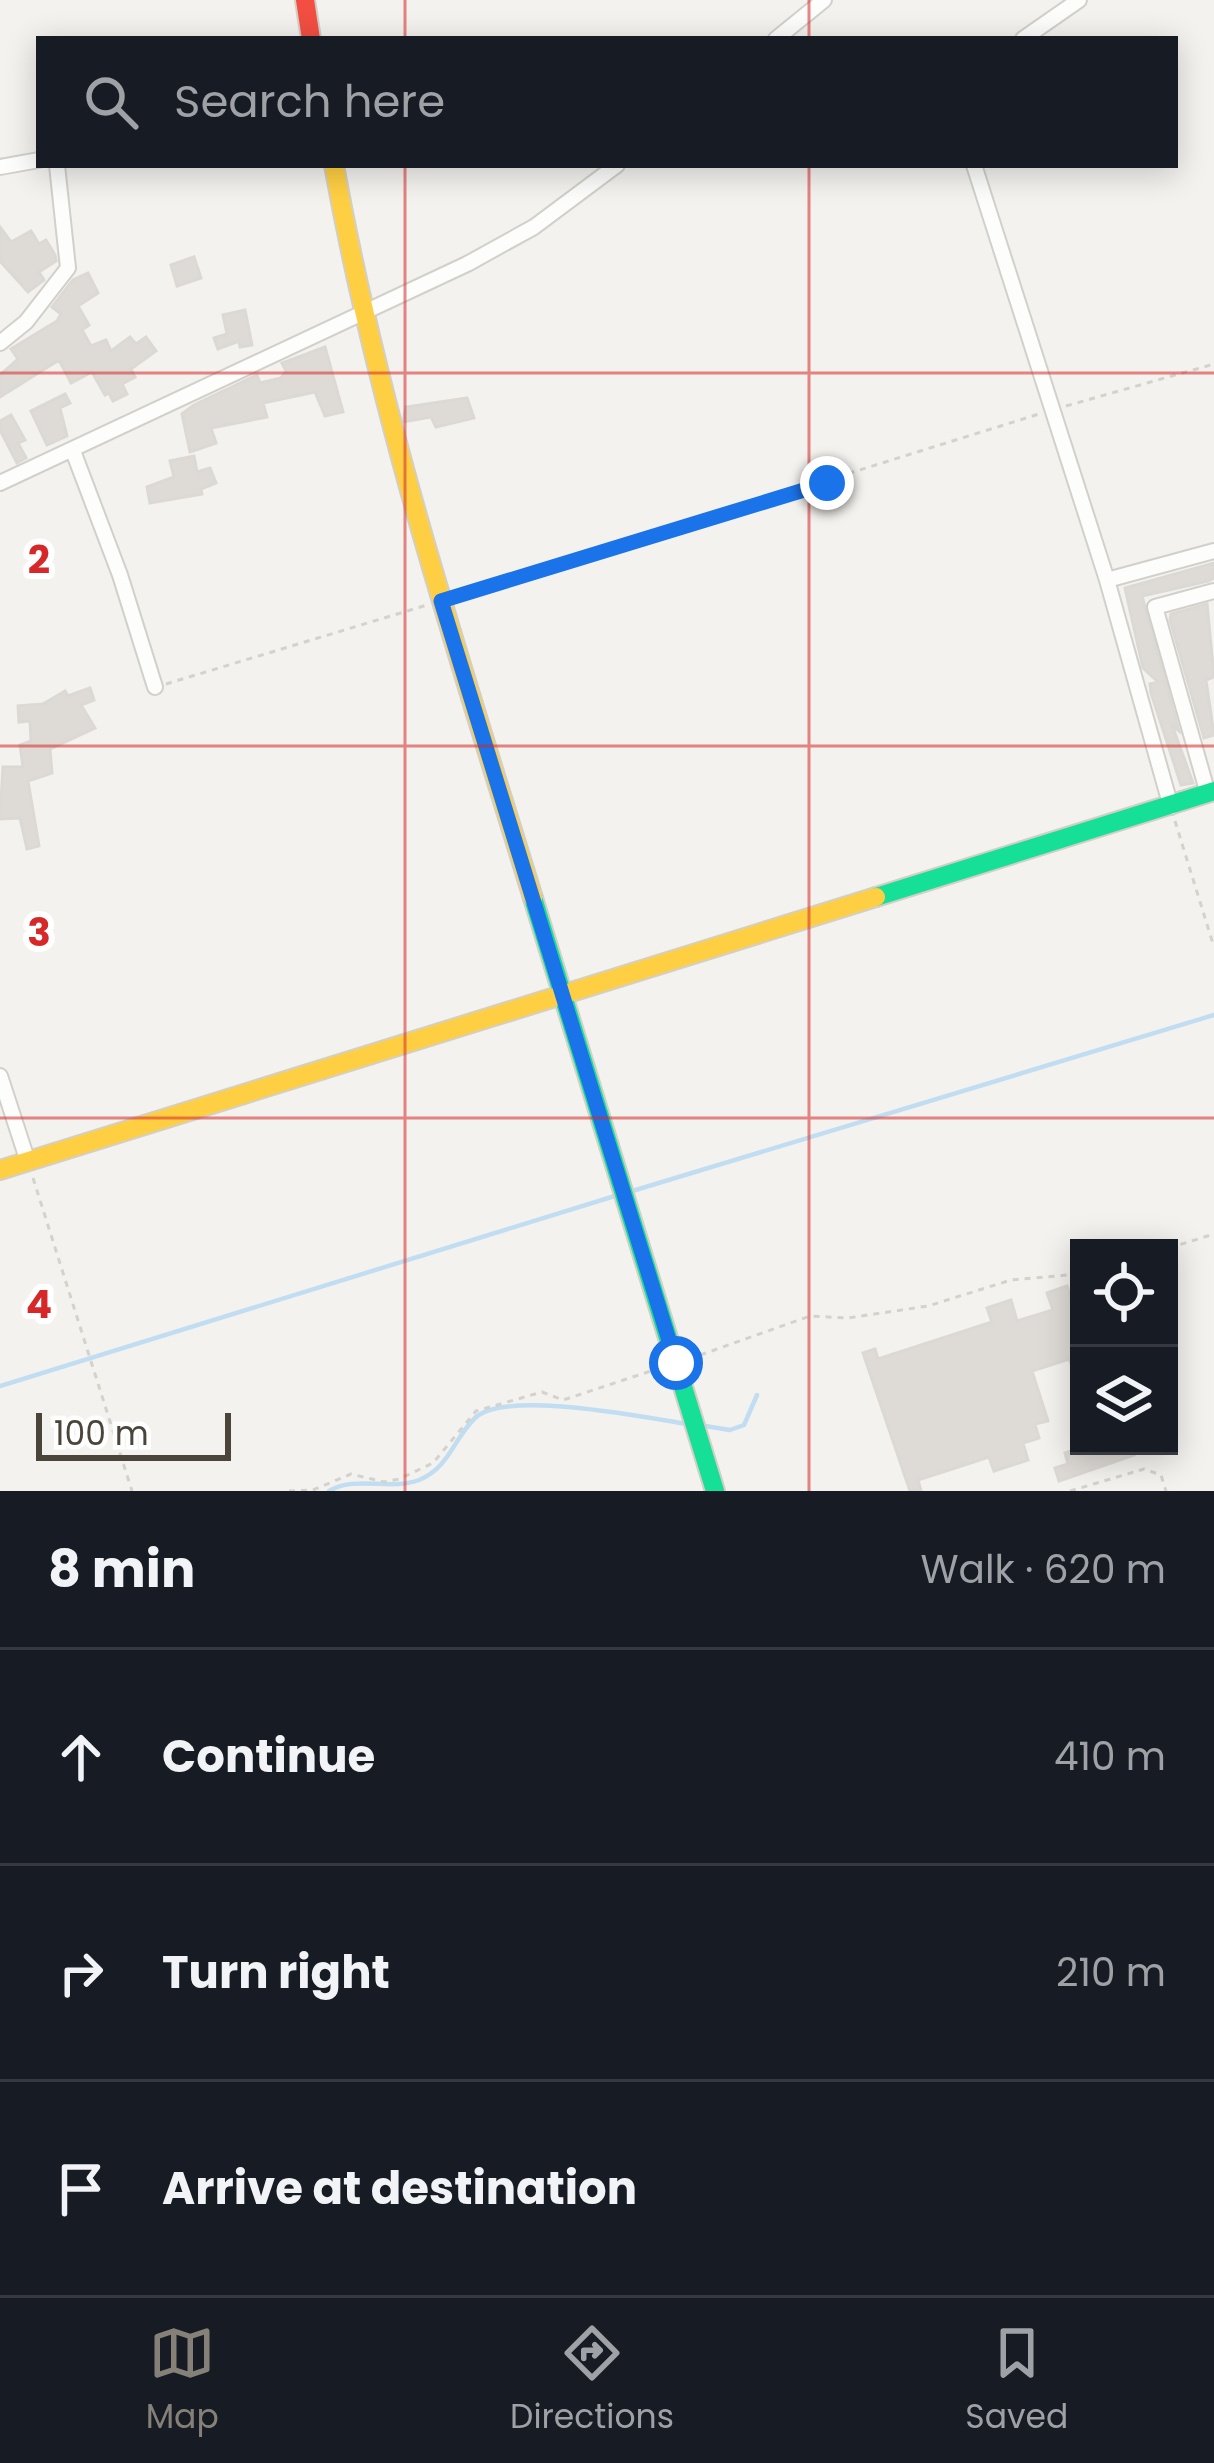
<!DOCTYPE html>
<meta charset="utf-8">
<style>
body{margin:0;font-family:Poppins,sans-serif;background:#20242c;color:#f1f3f6}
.controls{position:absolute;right:36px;bottom:36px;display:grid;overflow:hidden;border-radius:0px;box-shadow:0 6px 30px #0003}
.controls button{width:108px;height:108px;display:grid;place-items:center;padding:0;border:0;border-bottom:3px solid #363941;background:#171b24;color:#f1f3f6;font:60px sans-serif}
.scale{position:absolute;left:36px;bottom:30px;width:195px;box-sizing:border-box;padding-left:12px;border:6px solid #4b4439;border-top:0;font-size:33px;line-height:42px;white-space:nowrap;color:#4b4439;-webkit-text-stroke:9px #fff;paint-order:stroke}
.stop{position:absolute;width:36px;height:36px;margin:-27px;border:9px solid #1a73e8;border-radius:50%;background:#fff}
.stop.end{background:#1a73e8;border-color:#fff;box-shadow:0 3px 12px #0008}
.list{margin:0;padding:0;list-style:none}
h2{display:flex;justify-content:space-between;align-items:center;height:156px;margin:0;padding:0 48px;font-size:51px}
h2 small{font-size:39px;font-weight:400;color:#9ea1a6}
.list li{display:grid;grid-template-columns:78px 1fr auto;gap:36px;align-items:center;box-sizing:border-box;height:216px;padding:0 48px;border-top:3px solid #363941}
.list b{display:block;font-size:45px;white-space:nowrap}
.list em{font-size:39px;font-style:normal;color:#9ea1a6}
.icon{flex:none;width:66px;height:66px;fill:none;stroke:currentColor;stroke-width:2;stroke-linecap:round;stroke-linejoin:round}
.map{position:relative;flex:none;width:1214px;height:1491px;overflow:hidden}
.search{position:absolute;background:#171b24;box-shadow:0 6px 30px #0003;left:36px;right:36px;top:36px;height:132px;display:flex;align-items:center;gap:30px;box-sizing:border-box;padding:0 42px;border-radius:0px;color:#9ea1a6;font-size:45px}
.sheet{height:804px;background:#171b24}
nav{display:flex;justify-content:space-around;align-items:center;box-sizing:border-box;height:168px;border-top:3px solid #363941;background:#171b24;font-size:33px;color:#9ea1a6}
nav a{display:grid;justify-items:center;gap:6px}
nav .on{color:#868178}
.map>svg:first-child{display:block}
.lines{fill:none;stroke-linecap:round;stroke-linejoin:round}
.stream{stroke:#c0ddf1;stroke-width:4.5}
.building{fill:#dedbd6;stroke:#dcd9d4;stroke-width:3}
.street-casing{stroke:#d2d0cb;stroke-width:18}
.fast-casing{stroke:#d3cfc5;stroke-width:22}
.slow-casing{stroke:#d3cfc5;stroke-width:22}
.jam-casing{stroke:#d3cfc5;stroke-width:22}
.path{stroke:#d3d2cc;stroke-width:3;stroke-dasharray:6 6;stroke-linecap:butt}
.street{stroke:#fdfdfc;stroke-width:14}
.fast{stroke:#16e098;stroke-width:18}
.slow{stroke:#ffcf43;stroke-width:18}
.jam{stroke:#f24e42;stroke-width:18}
.route{stroke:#1a73e8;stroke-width:15}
.grid{fill:none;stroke:#d62828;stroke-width:3;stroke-opacity:0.55}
.grid-label{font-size:39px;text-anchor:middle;font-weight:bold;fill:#d62828;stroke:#fff;stroke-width:12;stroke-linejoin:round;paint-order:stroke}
</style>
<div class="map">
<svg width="1214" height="1491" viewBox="0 0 1214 1491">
<rect width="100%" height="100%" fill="#f4f2ee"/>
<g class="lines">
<path class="stream" d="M 629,1192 L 1214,1015
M 0,1386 L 618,1195
M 699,1425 L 730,1430 L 744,1425 L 757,1395
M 329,1491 C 355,1475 390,1491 419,1480 C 449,1468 454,1438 475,1418 C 506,1389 646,1418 688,1424"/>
</g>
<path class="building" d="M 0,227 L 11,242 L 31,231 L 39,244 L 46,240 L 55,255 L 56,261 L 39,272 L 44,280 L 28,292 L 0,261 Z
M 194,257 L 201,278 L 177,286 L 171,265 Z
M 88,273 L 98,293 L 78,306 L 89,325 L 82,330 L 91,346 L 106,340 L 111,351 L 130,337 L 136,344 L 146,337 L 156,351 L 131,369 L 135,377 L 122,384 L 127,394 L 113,401 L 109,393 L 105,395 L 92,372 L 71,383 L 59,360 L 0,397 L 0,375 L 18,359 L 11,349 L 57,321 L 61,314 L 52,307 L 73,280 Z
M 245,310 L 252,345 L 240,347 L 239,341 L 218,349 L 214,338 L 227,334 L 223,315 Z
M 325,347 L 343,412 L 325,416 L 315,392 L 263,403 L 267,417 L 211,428 L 216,443 L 190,452 L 182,414 L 194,405 L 257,375 L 260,383 L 281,378 L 286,371 L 282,363 Z
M 65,394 L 70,403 L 60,408 L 67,436 L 47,445 L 31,411 Z
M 467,398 L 474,418 L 436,427 L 431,417 L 403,422 L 406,407 Z
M 11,415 L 25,440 L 18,443 L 26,458 L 17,463 L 0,430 L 0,421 Z
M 194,456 L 197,472 L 210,468 L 216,483 L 201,489 L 202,494 L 150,503 L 147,487 L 174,477 L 170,461 Z
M 1214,563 L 1214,578 L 1208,581 L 1142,596 L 1179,731 L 1172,725 L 1193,783 L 1181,785 L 1151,693 L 1150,684 L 1158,682 L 1143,668 L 1125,588 Z
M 1207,604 L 1214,677 L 1206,680 L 1214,735 L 1204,738 L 1170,620 L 1171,614 Z
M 90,688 L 94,700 L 81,705 L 95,728 L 50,749 L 52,773 L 28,781 L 39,846 L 27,849 L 20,818 L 0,819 L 3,767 L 23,767 L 20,745 L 31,741 L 30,721 L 19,722 L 18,706 L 43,704 L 65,691 L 68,696 Z
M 1067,1286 L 1079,1322 L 1079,1383 L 1069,1359 L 1032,1371 L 1048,1421 L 1035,1424 L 1039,1438 L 1023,1443 L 1028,1460 L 994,1471 L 989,1457 L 918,1480 L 921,1491 L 910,1491 L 863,1353 L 875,1349 L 878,1359 L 992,1322 L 987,1308 L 1011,1300 L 1017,1321 L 1053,1310 L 1047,1293 Z
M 1086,1446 L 1131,1446 L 1134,1455 L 1059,1481 L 1055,1468 L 1068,1464 L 1065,1453 Z"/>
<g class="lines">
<defs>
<path id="street" d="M 776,39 L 824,0
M 1023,39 L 1079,0
M 974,165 L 1107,580 L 1171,807
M 0,167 L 39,160
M 0,343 L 26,322 L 68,268 L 57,165
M 73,451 L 120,575 L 155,687
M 0,483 L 467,264 L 534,227 L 617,165
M 1107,580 L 1214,551
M 1208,794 L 1155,607 L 1214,591
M 0,1076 L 28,1162"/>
<path id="fast" d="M 876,897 L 1214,791
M 533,898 L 715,1491"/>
<path id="slow" d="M 334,165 C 379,415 458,655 533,898
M 0,1170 L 876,897"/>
<path id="jam" d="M 305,0 L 311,39"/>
</defs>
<use href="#street" class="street-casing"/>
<use href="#fast" class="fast-casing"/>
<use href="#slow" class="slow-casing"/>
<use href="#jam" class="jam-casing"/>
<path class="path" d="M 1066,406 L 1214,364
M 459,595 L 1039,414
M 166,684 L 427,605
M 1175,821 L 1214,947
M 33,1178 L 132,1491
M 1169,1248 L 1214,1234
M 689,1359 L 810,1316 L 848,1318 L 928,1306 L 1011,1280 L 1079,1274
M 289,1491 L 313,1490 L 351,1474 L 384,1482 L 399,1479 L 433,1463 L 476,1411 L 542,1392 L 563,1400 L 663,1367
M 1070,1491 L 1144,1469 L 1161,1475 L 1166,1491"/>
<use href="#street" class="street"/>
<use href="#fast" class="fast"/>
<use href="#slow" class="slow"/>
<use href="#jam" class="jam"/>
</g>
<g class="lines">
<path class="route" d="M 676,1363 L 441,601 L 827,483"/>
</g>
<path class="grid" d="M 405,0 L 405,39M 809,0 L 809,39M 405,165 L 405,1491M 809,165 L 809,1491M 0,373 L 1214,373M 0,746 L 1214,746M 0,1118 L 1214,1118"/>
<g class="grid-label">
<text x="39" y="573">2</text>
<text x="39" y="946">3</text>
<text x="39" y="1318">4</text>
</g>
</svg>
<div class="controls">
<button><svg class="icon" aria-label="locate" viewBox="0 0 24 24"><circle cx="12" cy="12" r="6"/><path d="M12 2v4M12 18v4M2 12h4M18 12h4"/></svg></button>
<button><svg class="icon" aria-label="layers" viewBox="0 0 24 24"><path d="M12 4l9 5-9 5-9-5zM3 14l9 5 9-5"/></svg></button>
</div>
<div class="scale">100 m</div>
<div class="stop" style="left:676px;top:1363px"></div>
<div class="stop end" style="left:827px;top:483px"></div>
<div class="search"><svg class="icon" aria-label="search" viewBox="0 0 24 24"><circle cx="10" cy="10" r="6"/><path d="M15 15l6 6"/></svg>Search here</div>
</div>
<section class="sheet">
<h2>8 min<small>Walk · 620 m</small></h2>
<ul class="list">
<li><svg class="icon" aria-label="ahead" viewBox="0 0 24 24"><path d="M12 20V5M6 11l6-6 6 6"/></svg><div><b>Continue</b></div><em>410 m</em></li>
<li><svg class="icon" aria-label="right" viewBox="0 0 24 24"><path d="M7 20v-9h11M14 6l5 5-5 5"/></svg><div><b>Turn right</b></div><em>210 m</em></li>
<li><svg class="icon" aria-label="arrive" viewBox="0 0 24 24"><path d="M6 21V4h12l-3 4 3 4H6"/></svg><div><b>Arrive at destination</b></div></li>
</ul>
</section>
<nav>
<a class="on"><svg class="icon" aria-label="map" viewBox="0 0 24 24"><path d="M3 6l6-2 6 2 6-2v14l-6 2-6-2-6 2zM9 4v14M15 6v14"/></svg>Map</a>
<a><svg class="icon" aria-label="directions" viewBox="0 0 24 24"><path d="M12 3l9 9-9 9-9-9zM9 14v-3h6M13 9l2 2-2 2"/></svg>Directions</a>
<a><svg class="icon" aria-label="saved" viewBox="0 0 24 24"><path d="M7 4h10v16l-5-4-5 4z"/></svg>Saved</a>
</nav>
